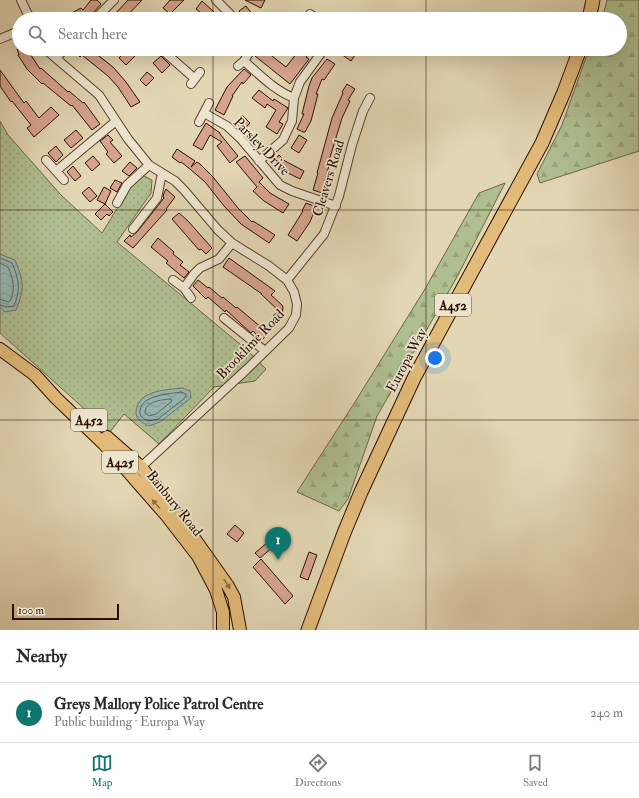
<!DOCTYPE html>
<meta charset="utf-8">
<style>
body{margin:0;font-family:"IM FELL Double Pica",serif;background:#f2f2f3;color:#2b2b33}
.scale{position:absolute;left:12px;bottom:10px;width:107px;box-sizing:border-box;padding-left:4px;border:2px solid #2a0e00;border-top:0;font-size:11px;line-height:14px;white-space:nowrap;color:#2a0e00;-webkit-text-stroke:3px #ede4ce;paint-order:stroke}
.you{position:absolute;left:435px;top:358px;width:14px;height:14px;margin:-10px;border:3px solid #fff;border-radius:50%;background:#1a73e8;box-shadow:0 0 0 6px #1a73e833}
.badge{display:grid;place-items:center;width:26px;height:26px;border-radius:50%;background:#0f766e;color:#fff;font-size:13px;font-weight:700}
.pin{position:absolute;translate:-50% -33px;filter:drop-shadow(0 1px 2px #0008)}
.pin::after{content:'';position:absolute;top:21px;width:14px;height:12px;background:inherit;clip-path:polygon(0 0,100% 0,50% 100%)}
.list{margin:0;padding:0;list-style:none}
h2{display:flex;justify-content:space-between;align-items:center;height:52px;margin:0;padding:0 16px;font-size:17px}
h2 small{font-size:13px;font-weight:400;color:#7c7c81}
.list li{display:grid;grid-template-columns:26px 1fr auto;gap:12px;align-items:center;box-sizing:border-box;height:60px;padding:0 16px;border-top:1px solid #e1e1e2}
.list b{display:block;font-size:15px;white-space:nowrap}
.list p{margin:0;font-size:13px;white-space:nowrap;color:#7c7c81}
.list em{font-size:13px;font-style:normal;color:#7c7c81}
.icon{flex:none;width:22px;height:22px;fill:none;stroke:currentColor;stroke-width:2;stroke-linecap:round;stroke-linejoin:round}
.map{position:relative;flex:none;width:639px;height:630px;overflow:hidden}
.search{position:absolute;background:#fff;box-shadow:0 4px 16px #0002;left:12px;right:12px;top:12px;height:44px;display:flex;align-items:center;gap:10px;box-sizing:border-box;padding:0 14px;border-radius:22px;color:#7c7c81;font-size:15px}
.sheet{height:112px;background:#fff}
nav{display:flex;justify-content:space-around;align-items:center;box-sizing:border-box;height:56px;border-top:1px solid #e1e1e2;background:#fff;font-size:11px;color:#7c7c81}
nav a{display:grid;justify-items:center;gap:2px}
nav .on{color:#0f766e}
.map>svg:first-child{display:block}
.green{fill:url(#green-dots);stroke:#6c6648}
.forest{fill:url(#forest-firs);stroke:#6c6648}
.water{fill:url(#water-waves);stroke:#6b746c}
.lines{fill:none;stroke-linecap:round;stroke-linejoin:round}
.shore{stroke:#60635a;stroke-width:1}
.building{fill:#d6a48e;stroke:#2a0e00}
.minor-casing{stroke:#58402d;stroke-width:10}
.primary-casing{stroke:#2a0e00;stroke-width:14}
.trunk-casing{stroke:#2a0e00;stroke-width:15}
.minor{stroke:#ede4ce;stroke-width:8}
.primary{stroke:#e2bb7a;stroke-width:12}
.trunk{stroke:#e2bb7a;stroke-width:13}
.oneway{fill:#8f6d43}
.grid{fill:none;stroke:#2a0e00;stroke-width:1;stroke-opacity:0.55}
.labels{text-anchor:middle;stroke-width:3.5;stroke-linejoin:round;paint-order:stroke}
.shield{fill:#ede4ce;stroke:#644e3e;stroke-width:1}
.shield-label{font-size:13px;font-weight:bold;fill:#2a0e00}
.street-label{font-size:14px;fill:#2a0e00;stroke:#ede4ce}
</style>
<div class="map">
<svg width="639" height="630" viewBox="0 0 639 630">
<defs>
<pattern id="green-dots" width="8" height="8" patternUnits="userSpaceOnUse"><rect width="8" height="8" fill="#afbf90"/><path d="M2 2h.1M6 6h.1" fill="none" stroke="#97a37a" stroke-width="1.8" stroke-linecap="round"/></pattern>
<pattern id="forest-firs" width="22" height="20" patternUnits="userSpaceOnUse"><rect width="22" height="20" fill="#afbf90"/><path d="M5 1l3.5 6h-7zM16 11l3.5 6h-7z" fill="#97a37a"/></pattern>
<pattern id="water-waves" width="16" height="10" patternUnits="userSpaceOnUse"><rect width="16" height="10" fill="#96b8b4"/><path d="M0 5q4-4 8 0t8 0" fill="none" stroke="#819d99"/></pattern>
</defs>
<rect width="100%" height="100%" fill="#e3d6b3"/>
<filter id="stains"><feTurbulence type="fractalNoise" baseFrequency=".005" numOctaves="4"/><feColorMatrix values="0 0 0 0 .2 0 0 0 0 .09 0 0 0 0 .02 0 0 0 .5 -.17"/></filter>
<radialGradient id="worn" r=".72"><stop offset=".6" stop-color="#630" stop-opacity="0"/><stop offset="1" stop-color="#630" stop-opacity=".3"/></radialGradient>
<path class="green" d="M 0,121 L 8,135 L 61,195 L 102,233 L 131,186 L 144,176 L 152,180 L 151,193 L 117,242 L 247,350 L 266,369 L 255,381 L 214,387 L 159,444 L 124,414 L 110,432 L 0,333 Z"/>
<path class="forest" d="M 607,0 L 639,0 L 639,151 L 540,183 L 537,174 L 562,125 L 589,49 L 620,49 L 620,19 L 601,19 L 604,12 Z
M 505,183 L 457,277 L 377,416 L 348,499 L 339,511 L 297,492 L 355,402 L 425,289 L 479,193 Z"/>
<path class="water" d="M 0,254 L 15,260 C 24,282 25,288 16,310 L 5,312 L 0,307 Z
M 182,388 L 190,391 L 191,398 L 160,422 L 149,426 C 142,423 135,419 136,411 C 138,390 167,390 182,388 Z"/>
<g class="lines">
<path class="shore" d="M 0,258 L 12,263 C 19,280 21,288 14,306 L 7,307 L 0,305
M 0,263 L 8,267 C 13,279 16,288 10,301 L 8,302 L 0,299
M 181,392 L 186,394 L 186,397 L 158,419 L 149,421 C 143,419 139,416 140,410 C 142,395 170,394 181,392 Z
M 170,399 L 172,400 L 171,402 L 156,414 L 149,416 L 145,413 C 145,401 161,400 170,399 Z"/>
</g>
<path class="building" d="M 91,0 L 97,0 L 101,4 L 93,13 L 82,19 L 75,19 L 72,13 L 81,8 L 83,10 Z
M 128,0 L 142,0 L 124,19 L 121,19 L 115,14 Z
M 170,0 L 184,0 L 170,14 L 163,8 Z
M 245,0 L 265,0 L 261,8 Z
M 202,1 L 214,12 L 208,19 L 196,9 Z
M 246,6 L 252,14 L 244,19 L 239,11 Z
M 17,49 L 27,49 L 40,69 L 41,68 L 68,92 L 69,91 L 83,103 L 84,102 L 100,124 L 92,130 L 72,105 L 71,106 L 43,83 L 42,84 L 27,69 L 18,55 L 19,55 Z
M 75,49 L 90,49 L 113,67 L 126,82 L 140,102 L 131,107 L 118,87 L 108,76 L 82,55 L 80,57 L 75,52 L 76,50 Z
M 127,49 L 142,49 L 126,65 L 119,58 Z
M 260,49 L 263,49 L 286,67 L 300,49 L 312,49 L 306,57 L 309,59 L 290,84 L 255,56 Z
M 334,49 L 352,49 L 357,52 L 351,61 Z
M 161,56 L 170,65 L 162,73 L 153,63 Z
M 327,59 L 335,64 L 324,80 L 322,79 L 316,94 L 318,94 L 311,121 L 305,132 L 303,132 L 297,129 L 304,114 L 302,114 L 309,86 L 312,78 Z
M 244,69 L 251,75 L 243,84 L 242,82 L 232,96 L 233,96 L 224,115 L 215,110 L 227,87 Z
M 0,70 L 24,103 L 26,101 L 39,118 L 51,107 L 59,115 L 34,137 L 27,128 L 31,125 L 12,101 L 11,102 L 0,86 Z
M 147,72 L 154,78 L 146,86 L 140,80 Z
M 347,84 L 355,89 L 348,100 L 350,101 L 342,118 L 328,164 L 329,165 L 322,193 L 313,190 L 318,173 L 317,173 L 332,118 L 343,93 L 342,92 Z
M 259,90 L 273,101 L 274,99 L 288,108 L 279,122 L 283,124 L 277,134 L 266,127 L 276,110 L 267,104 L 265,108 L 252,98 Z
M 242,115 L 250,123 L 243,131 L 234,123 Z
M 206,123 L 220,133 L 220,134 L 238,156 L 230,163 L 217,146 L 222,142 L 210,135 L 202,150 L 193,145 Z
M 76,130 L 83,138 L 71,148 L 64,140 Z
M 108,135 L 113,140 L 110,142 L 122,156 L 114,163 L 106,154 L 108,152 L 100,141 Z
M 299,135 L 307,140 L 299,153 L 291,148 Z
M 56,146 L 63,155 L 56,162 L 48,153 Z
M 177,149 L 195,161 L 191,167 L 197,162 L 200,164 L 213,177 L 238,208 L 252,222 L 253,221 L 275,235 L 269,243 L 241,224 L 224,206 L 205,182 L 190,169 L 181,162 L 180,163 L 172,157 Z
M 279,155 L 285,161 L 304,171 L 300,179 L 282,170 L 281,172 L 272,163 Z
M 93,156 L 100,164 L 92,171 L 85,163 Z
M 245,156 L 263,178 L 259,182 L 270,193 L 289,204 L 283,213 L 264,201 L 253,191 L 257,187 L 236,162 Z
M 130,162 L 137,168 L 129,176 L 122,171 Z
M 73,166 L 81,176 L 75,181 L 67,172 Z
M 115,180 L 122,183 L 117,192 L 110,188 Z
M 89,187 L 97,196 L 90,202 L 82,193 Z
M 104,187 L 111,191 L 105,204 L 97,200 Z
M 166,189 L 175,197 L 166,209 L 167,210 L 133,248 L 124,241 L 130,235 L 131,237 L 137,232 L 164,198 L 163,197 L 164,193 Z
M 306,203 L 316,207 L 310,222 L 297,241 L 288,235 L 303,211 L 302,211 Z
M 105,204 L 113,212 L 109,216 L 107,214 L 101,220 L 95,214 Z
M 179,213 L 188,221 L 212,248 L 206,254 L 201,249 L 199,250 L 172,219 Z
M 158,238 L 174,252 L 173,254 L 183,262 L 180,265 L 189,272 L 184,278 L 166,263 L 168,261 L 151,247 Z
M 229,258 L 275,291 L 271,295 L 282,305 L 283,307 L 282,317 L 278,321 L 273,316 L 279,311 L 261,294 L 262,294 L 223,267 Z
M 198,280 L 208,288 L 209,287 L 222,298 L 223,297 L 236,308 L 237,307 L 262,328 L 264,327 L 269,332 L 262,340 L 253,331 L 251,333 L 226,310 L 225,312 L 208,297 L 206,299 L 193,286 Z
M 235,525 L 244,533 L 237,542 L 227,534 Z
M 275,536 L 280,541 L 260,558 L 255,553 Z
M 309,552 L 317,555 L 308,580 L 300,577 Z
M 261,559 L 293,596 L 285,604 L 253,567 Z"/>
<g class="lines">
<defs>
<path id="minor" d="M 21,0 L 30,19
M 216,0 L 235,19
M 310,14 L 317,19
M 95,19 L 114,0
M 0,39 L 19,31
M 45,49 L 99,95 L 128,139 L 149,165 L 175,181 L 184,190 L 218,230 L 232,243 L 269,266 L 287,280 L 294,292 L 297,304 L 296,315 L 289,328 L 246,370 L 141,467 L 131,474
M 161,49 L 194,78
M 56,58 L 65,49
M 244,61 C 259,74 275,91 294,98
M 238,66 L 244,61 L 249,53
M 191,84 L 200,72
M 204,113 L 227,126 L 240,138 L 280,185 L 292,191 L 336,206
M 199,122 L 209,103
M 46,160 L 56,171 L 116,121
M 259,161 L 283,140 L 292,121 L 294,98 L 300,82 L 324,49
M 56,171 L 64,180
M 117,203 L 127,185 L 149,165
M 133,229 L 157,198 L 162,173
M 173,280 L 184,288 L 194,274 L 200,268 L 219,259 L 232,243
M 287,280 L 324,234 L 339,196 L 352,145 L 363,111 L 370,98
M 184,288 L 191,298
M 224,318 L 265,351"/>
<path id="primary" d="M 0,349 L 35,375 L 56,398 L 104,444 L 167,516 L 198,556 L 216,590 L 223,612 L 223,630
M 107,437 L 141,467 L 174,510 L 228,586 L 234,597 L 240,630"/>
<path id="trunk" d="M 589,19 L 593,0
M 308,630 L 344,533 L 361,492 L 414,378 L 542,143 L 564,92 L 580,49"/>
</defs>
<use href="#minor" class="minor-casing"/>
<use href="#primary" class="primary-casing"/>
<use href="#trunk" class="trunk-casing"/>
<use href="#minor" class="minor"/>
<use href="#primary" class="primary"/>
<use href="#trunk" class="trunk"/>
</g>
<defs><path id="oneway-solid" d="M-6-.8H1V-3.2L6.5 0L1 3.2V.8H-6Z"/></defs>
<g class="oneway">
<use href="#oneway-solid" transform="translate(156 504) rotate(-132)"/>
<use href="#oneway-solid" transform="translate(227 584) rotate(58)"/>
</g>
<path class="grid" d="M 213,0 L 213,19M 426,0 L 426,19M 213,49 L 213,630M 426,49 L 426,630M 0,210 L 639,210M 0,420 L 639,420"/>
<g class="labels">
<g class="shield">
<rect x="435" y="294" width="36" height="22" rx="3"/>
<rect x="71" y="409" width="36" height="22" rx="3"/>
<rect x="102" y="451" width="36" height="22" rx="3"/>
</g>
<g class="shield-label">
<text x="453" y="310">A452</text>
<text x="89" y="425">A452</text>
<text x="120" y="467">A425</text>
</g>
<g class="street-label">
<text transform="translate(262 146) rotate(46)" y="5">Parsley Drive</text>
<text transform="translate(328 178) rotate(-73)" y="5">Cleavers Road</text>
<text transform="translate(250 344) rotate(-46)" y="5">Brooklime Road</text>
<text transform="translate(406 360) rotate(-62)" y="5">Europa Way</text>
<text transform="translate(175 503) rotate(51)" y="5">Banbury Road</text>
</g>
</g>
<rect width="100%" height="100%" filter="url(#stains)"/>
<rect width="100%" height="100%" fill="url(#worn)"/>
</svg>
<div class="scale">100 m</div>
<div class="you"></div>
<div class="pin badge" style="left:278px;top:560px">1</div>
<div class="search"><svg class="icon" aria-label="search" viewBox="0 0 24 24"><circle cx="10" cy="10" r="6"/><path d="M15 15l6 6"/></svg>Search here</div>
</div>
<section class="sheet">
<h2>Nearby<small></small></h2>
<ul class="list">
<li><span class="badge">1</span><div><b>Greys Mallory Police Patrol Centre</b><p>Public building · Europa Way</p></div><em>240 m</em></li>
</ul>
</section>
<nav>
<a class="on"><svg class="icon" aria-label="map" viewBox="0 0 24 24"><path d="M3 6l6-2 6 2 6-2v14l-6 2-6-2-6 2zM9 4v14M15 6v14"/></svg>Map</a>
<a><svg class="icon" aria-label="directions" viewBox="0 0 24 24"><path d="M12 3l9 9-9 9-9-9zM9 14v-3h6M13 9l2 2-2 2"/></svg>Directions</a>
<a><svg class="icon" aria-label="saved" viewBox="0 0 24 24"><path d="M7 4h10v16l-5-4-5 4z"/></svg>Saved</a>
</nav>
